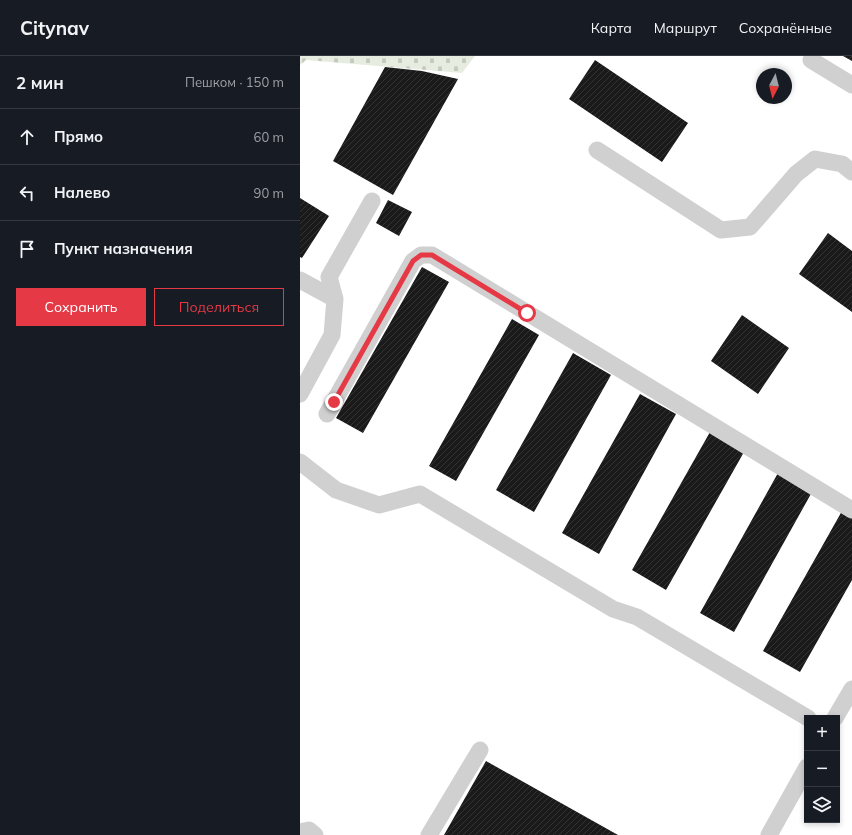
<!DOCTYPE html>
<html lang="ru">
<meta charset="utf-8">
<style>
body{margin:0;font-family:Mulish,sans-serif;background:#242831;color:#f1f3f6}
.controls{position:absolute;right:12px;bottom:12px;display:grid;overflow:hidden;border-radius:0px;box-shadow:0 2px 6px #0003}
.controls button{width:36px;height:36px;display:grid;place-items:center;padding:0;border:0;border-bottom:1px solid #363941;background:#171b24;color:#f1f3f6;font:20px sans-serif}
.compass{position:absolute;left:456px;top:12px;width:36px;height:36px;border-radius:50%;background:#171b24;box-shadow:0 2px 6px #0003;rotate:187deg}
.stop{position:absolute;width:12px;height:12px;margin:-9px;border:3px solid #e63946;border-radius:50%;background:#fff}
.stop.end{background:#e63946;border-color:#fff;box-shadow:0 1px 4px #0008}
.list{margin:0;padding:0;list-style:none}
h2{display:flex;justify-content:space-between;align-items:center;height:52px;margin:0;padding:0 16px;font-size:17px}
h2 small{font-size:13px;font-weight:400;color:#9ea1a6}
.list li{display:grid;grid-template-columns:26px 1fr auto;gap:12px;align-items:center;box-sizing:border-box;height:56px;padding:0 16px;border-top:1px solid #363941}
.list b{display:block;font-size:15px;white-space:nowrap}
.list em{font-size:13px;font-style:normal;color:#9ea1a6}
.actions{display:flex;gap:8px;padding:12px 16px}
.actions a{flex:1;padding:9px 0;border:1px solid #e63946;border-radius:0px;text-align:center;font-size:14px;color:#e63946}
.actions .main{background:#e63946;color:#fff}
.icon{flex:none;width:22px;height:22px;fill:none;stroke:currentColor;stroke-width:2;stroke-linecap:round;stroke-linejoin:round}
.map{position:relative;flex:none;width:552px;height:779px;overflow:hidden}
header{display:flex;align-items:center;gap:24px;box-sizing:border-box;height:56px;padding:0 20px;background:#171b24;border-bottom:1px solid #363941}
header strong{font-size:19px}
nav{display:flex;gap:22px;margin-inline-start:auto;font-size:14px}
main{display:flex}
aside{flex:1;background:#171b24}
.map>svg:first-child{display:block}
.cemetery{fill:url(#cemetery-stones)}
.building{fill:url(#building-hatch)}
.lines{fill:none;stroke-linecap:round;stroke-linejoin:round}
.minor{stroke:#d0d0d0;stroke-width:17}
.route{stroke:#e63946;stroke-width:5}
</style>
<header>
<strong>Citynav</strong>
<nav><a>Карта</a><a>Маршрут</a><a>Сохранённые</a></nav>
</header>
<main>
<aside>
<h2>2 мин<small>Пешком · 150 m</small></h2>
<ul class="list">
<li><svg class="icon" aria-label="ahead" viewBox="0 0 24 24"><path d="M12 20V5M6 11l6-6 6 6"/></svg><div><b>Прямо</b></div><em>60 m</em></li>
<li><svg class="icon" aria-label="left" viewBox="0 0 24 24"><path d="M17 20v-9H6M10 6l-5 5 5 5"/></svg><div><b>Налево</b></div><em>90 m</em></li>
<li><svg class="icon" aria-label="arrive" viewBox="0 0 24 24"><path d="M6 21V4h12l-3 4 3 4H6"/></svg><div><b>Пункт назначения</b></div></li>
</ul>
<div class="actions"><a class="main">Сохранить</a><a>Поделиться</a></div>
</aside>
<div class="map">
<svg width="552" height="779" viewBox="0 0 552 779">
<defs>
<pattern id="cemetery-stones" width="16" height="16" patternUnits="userSpaceOnUse"><rect width="16" height="16" fill="#e6ecdf"/><path d="M2 7V4a2 2 0 0 1 4 0v3zM10 15v-3a2 2 0 0 1 4 0v3z" fill="#c6cbc0"/></pattern>
<pattern id="building-hatch" width="6" height="6" patternUnits="userSpaceOnUse"><rect width="6" height="6" fill="#1a1a1a"/><path d="M-1 1l2-2M0 6l6-6M5 7l2-2" fill="none" stroke="#333"/></pattern>
</defs>
<rect width="100%" height="100%" fill="#fff"/>
<path class="cemetery" d="M 0,0 L 175,0 L 162,17 L 6,4 L 0,9 Z"/>
<path class="building" d="M 543,0 L 552,0 L 552,5 Z
M 295,4 L 388,67 L 362,106 L 269,43 Z
M 85,11 L 122,15 L 158,23 L 93,139 L 33,105 Z
M 0,142 L 29,160 L 2,202 L 0,201 Z
M 88,144 L 112,156 L 99,180 L 76,167 Z
M 528,177 L 552,195 L 552,256 L 499,218 Z
M 122,211 L 149,226 L 63,377 L 36,362 Z
M 442,259 L 489,292 L 458,338 L 411,305 Z
M 212,263 L 239,279 L 156,425 L 129,410 Z
M 273,297 L 311,319 L 234,456 L 196,434 Z
M 340,338 L 376,358 L 299,498 L 262,477 Z
M 410,376 L 444,396 L 366,534 L 332,514 Z
M 478,417 L 512,436 L 434,576 L 400,557 Z
M 542,455 L 552,460 L 552,524 L 500,616 L 463,595 Z
M 186,705 L 318,779 L 144,779 Z"/>
<g class="lines">
<path class="minor" d="M 511,4 L 552,29
M 297,94 L 421,174 L 450,171 L 496,118 L 515,103 L 542,108 L 552,116
M 0,224 L 35,243
M 0,338 L 32,279 L 35,243 L 29,221 L 72,145
M 27,358 L 113,205 L 121,199 L 132,199 L 552,454
M 0,406 L 36,434 L 79,449 L 120,438 L 313,553 L 337,561 L 508,662
M 535,662 L 552,633
M 0,776 L 9,774 L 15,779
M 129,779 L 180,694
M 469,779 L 507,711"/>
</g>
<g class="lines">
<path class="route" d="M 34,346 L 113,205 L 121,199 L 132,199 L 227,257"/>
</g>
</svg>
<div class="controls">
<button>+</button>
<button>−</button>
<button><svg class="icon" aria-label="layers" viewBox="0 0 24 24"><path d="M12 4l9 5-9 5-9-5zM3 14l9 5 9-5"/></svg></button>
</div>
<svg class="compass" viewBox="-18 -18 36 36"><path d="M0-13l5 13h-10z" fill="#e53935"/><path d="M0 13l5-13h-10z" fill="#9ea1a6"/></svg>
<div class="stop" style="left:227px;top:257px"></div>
<div class="stop end" style="left:34px;top:346px"></div>
</div>
</main>
